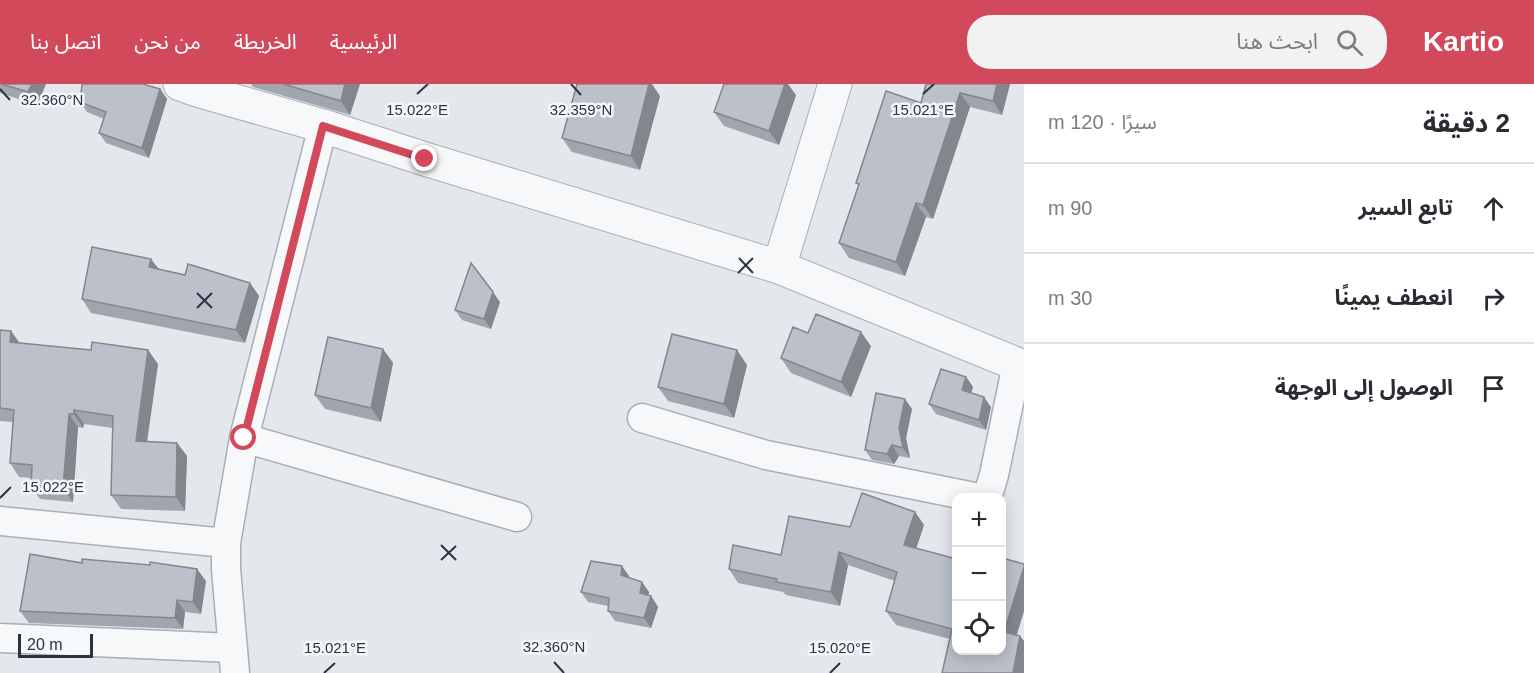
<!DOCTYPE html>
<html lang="ar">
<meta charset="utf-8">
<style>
body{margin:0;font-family:Helvetica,"Noto Sans Arabic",sans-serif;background:#f2f2f3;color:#2b2b33;direction:rtl}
.controls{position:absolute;right:18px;bottom:18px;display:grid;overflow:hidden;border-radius:12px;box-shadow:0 3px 15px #0003}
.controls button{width:54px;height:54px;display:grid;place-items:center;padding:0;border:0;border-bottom:2px solid #e1e1e2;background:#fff;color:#2b2b33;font:30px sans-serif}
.scale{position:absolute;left:18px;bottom:15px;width:75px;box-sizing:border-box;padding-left:6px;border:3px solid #2b3445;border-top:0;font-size:16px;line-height:21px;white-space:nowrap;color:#2b3445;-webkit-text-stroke:4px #f4f6f9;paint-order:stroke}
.stop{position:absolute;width:18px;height:18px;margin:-14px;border:4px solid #d1495b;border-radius:50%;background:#fff}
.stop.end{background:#d1495b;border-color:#fff;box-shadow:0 2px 6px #0008}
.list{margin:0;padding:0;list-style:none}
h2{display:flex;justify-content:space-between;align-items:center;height:78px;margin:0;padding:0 24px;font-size:26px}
h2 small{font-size:20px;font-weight:400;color:#7c7c81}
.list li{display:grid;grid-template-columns:39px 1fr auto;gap:18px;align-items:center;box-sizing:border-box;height:90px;padding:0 24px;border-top:2px solid #e1e1e2}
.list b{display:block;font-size:22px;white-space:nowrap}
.list em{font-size:20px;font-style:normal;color:#7c7c81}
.icon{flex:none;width:33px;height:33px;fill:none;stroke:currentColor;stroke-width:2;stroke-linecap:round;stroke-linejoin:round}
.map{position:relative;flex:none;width:1024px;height:589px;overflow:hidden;direction:ltr}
header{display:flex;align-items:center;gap:36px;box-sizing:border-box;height:84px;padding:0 30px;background:#d1495b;color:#fff}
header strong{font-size:28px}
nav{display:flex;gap:33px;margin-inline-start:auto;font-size:21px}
.search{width:420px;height:54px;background:#f2f2f3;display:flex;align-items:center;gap:15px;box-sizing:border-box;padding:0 21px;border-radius:24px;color:#7c7c81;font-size:22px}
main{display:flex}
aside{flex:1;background:#fff}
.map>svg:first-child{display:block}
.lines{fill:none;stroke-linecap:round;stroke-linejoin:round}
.minor-casing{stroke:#a9aeb7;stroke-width:31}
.tertiary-casing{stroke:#a9aeb7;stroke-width:35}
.minor{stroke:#f7f8fa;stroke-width:28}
.tertiary{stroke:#f7f8fa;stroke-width:33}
.wall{fill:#a1a5ae}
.shaded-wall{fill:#83868d}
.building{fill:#bbc0ca;stroke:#83868d;stroke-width:1.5}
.route{stroke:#d1495b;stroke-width:8}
.ticks{fill:none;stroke:#2b3445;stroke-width:2}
.ticks-label{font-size:15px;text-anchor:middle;fill:#2b3445;stroke:#f4f6f9;stroke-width:5;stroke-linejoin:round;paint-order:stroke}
</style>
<header>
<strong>Kartio</strong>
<div class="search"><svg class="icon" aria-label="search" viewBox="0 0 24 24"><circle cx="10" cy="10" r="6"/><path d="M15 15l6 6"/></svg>ابحث هنا</div>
<nav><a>الرئيسية</a><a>الخريطة</a><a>من نحن</a><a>اتصل بنا</a></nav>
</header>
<main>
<aside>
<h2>2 دقيقة<small>سيرًا · 120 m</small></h2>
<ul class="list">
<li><svg class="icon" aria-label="ahead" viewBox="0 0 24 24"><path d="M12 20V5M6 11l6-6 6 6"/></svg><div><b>تابع السير</b></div><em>90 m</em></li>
<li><svg class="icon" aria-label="right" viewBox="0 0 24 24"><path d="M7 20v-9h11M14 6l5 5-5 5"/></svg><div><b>انعطف يمينًا</b></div><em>30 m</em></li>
<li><svg class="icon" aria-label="arrive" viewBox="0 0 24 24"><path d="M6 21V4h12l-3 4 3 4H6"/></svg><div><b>الوصول إلى الوجهة</b></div></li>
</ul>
</aside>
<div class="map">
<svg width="1024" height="589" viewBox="0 0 1024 589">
<rect width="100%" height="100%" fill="#e4e7ec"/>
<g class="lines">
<defs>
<path id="minor" d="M 642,334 L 766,371 L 979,414
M 244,354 L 517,433
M 987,414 L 994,391 L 1017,280
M 0,437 L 226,459
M 0,554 L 233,564
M 235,589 L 226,485 L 226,459 L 244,354 L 323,42"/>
<path id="tertiary" d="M 180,0 L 200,7 L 323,42 L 425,75 L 779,183 L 1024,283
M 779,183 L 835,0"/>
</defs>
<use href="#minor" class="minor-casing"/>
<use href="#tertiary" class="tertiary-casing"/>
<use href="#minor" class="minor"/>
<use href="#tertiary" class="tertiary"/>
</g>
<path class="wall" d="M 0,0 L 46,0 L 37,21 L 0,9 Z
M 251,0 L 360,0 L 350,31 L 253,3 Z
M 926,0 L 1010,0 L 1002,31 L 970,23 L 933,135 L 926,133 L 905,192 L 849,174 L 839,159 L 859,102 L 856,99 L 921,19 Z
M 160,5 L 167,15 L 149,74 L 106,59 L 99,49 L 104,35 L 87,28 L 80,18 Z
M 796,11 L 779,61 L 724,42 L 714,28 Z
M 660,12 L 640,86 L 572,68 L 562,54 Z
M 158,185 L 185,191 L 250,199 L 259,212 L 245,259 L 91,229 L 82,215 Z
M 500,218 L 491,245 L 462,236 L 455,226 Z
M 0,246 L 11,247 L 19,259 L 158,280 L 147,358 L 177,359 L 187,372 L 185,427 L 121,425 L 111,411 L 113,344 L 84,340 L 83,344 L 78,343 L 73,418 L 40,415 L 31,402 L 31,394 L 19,393 L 10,379 L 13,338 L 0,337 Z
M 808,249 L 871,262 L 851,313 L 791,289 L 781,274 Z
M 383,265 L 393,279 L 381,338 L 325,325 L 315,311 Z
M 747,281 L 734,334 L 668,317 L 658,303 Z
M 966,293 L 973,303 L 971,309 L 991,323 L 986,346 L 936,330 L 929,320 Z
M 912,325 L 906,354 L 910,374 L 899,372 L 894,380 L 872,376 L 865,366 Z
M 862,409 L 915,428 L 924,441 L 916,464 L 957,475 L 957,567 L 1002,567 L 1002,474 L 1024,480 L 1024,527 L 1017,551 L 1020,552 L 1024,557 L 1024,589 L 942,589 L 950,555 L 896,541 L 886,527 L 895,497 L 848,481 L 840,522 L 786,511 L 783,508 L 738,499 L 729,485 L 733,461 L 781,471 L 789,432 L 850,443 Z
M 82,479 L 206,497 L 201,530 L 185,528 L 183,545 L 29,539 L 20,527 Z
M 622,482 L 629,494 L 649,508 L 648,512 L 651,512 L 658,523 L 651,544 L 615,537 L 608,527 L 608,522 L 588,518 L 581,508 Z"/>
<path class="shaded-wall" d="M 32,0 L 46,0 L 37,21 L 28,8 Z
M 345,0 L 360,0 L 350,31 L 341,17 Z
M 649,0 L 652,0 L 660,12 L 640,86 L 631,72 Z
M 785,0 L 788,0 L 796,11 L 779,61 L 769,47 Z
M 997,0 L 1010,0 L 1002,31 L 993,17 Z
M 160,5 L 167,15 L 149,74 L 142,64 Z
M 960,9 L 970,23 L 933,135 L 923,121 Z
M 916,119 L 926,133 L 905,192 L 896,178 Z
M 151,175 L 161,188 L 149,183 Z
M 250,199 L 259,212 L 245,259 L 236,246 Z
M 493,208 L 500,218 L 491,245 L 484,235 Z
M 11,247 L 21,261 L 10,258 Z
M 861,248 L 871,262 L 851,313 L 841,298 Z
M 383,265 L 393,279 L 381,338 L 371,324 Z
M 148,266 L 158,280 L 145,371 L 136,357 Z
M 737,266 L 747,281 L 734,334 L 724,320 Z
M 966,293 L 973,303 L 969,316 L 962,306 Z
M 984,313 L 991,323 L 986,346 L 979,336 Z
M 905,315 L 912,325 L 906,354 L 910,374 L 903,364 L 899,344 Z
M 74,326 L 84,340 L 83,344 L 74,330 Z
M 69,330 L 78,343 L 73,418 L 63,404 Z
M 177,359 L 187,372 L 185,427 L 176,413 Z
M 892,361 L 899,372 L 894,380 L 887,370 Z
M 915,428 L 924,441 L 913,474 L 904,461 Z
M 839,468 L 848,481 L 840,522 L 831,508 Z
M 622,482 L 629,492 L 629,501 L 621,491 Z
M 1024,483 L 1024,527 L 1013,562 L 1004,548 Z
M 197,485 L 206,497 L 201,530 L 193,518 Z
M 642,498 L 649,508 L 647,519 L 640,509 Z
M 651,512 L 658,523 L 651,544 L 644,534 Z
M 177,516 L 185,528 L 183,545 L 175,534 Z
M 1020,552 L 1024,557 L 1024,589 L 1013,589 Z"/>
<path class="building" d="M 1,0 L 32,0 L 28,8 Z
M 82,0 L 143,0 L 160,5 L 142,64 L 99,49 L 106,28 L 80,18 Z
M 283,0 L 345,0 L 341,17 Z
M 577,0 L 649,0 L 631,72 L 562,54 Z
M 724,0 L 785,0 L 769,47 L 714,28 Z
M 926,0 L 997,0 L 993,17 L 960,9 L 923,121 L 916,119 L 896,178 L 839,159 L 859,100 L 856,99 L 886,7 L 921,19 Z
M 92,163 L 151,175 L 149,183 L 185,191 L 188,180 L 250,199 L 236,246 L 82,215 Z
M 471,179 L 493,208 L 484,235 L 455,226 Z
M 816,230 L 861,248 L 841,298 L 781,274 L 793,243 L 808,249 Z
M 0,246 L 11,247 L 10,258 L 91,266 L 92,258 L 148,266 L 136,357 L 177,359 L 176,413 L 111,411 L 113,332 L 74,326 L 74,330 L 69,330 L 63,404 L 31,402 L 32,381 L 10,379 L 14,326 L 0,324 Z
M 672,250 L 737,266 L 724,320 L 658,303 Z
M 328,253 L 383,265 L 371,324 L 315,311 Z
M 941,285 L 966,293 L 962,306 L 984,313 L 979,336 L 929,320 Z
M 876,309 L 905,315 L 899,344 L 903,364 L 892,361 L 887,370 L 865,366 Z
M 862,409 L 915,428 L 904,461 L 957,475 L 957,567 L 1002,567 L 1002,474 L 1024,480 L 1024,483 L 1004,548 L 1020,552 L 1013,589 L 942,589 L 952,545 L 886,527 L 897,488 L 839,468 L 831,508 L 776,498 L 777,495 L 729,485 L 733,461 L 781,471 L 789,432 L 850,443 Z
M 30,470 L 82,479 L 82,475 L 150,481 L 150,478 L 197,485 L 193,518 L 177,516 L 175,534 L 20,527 Z
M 591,477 L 622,482 L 621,491 L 642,498 L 640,509 L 651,512 L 644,534 L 608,527 L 609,514 L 581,508 Z"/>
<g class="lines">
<path class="route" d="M 244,354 L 323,42 L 425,75"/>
</g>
<path class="ticks" d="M 571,0 L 581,11M 0,5 L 10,16M 417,10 L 428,0M 923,10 L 934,0M 739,174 L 753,189M 738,189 L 753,174M 197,209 L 212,224M 197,224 L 212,209M 0,414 L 11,403M 441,461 L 456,476M 441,476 L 456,462M 554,578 L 564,589M 324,589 L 335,579M 830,589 L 840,579"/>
<g class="ticks-label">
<text x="52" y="21">32.360°N</text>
<text x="417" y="31">15.022°E</text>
<text x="923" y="31">15.021°E</text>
<text x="581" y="31">32.359°N</text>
<text x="53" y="408">15.022°E</text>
<text x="554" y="568">32.360°N</text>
<text x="335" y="569">15.021°E</text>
<text x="840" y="569">15.020°E</text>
</g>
</svg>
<div class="controls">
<button>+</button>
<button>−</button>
<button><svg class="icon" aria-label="locate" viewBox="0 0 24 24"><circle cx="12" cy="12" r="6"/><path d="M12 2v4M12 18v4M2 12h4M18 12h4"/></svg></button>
</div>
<div class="scale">20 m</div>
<div class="stop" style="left:244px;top:354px"></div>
<div class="stop end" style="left:425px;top:75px"></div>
</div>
</main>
